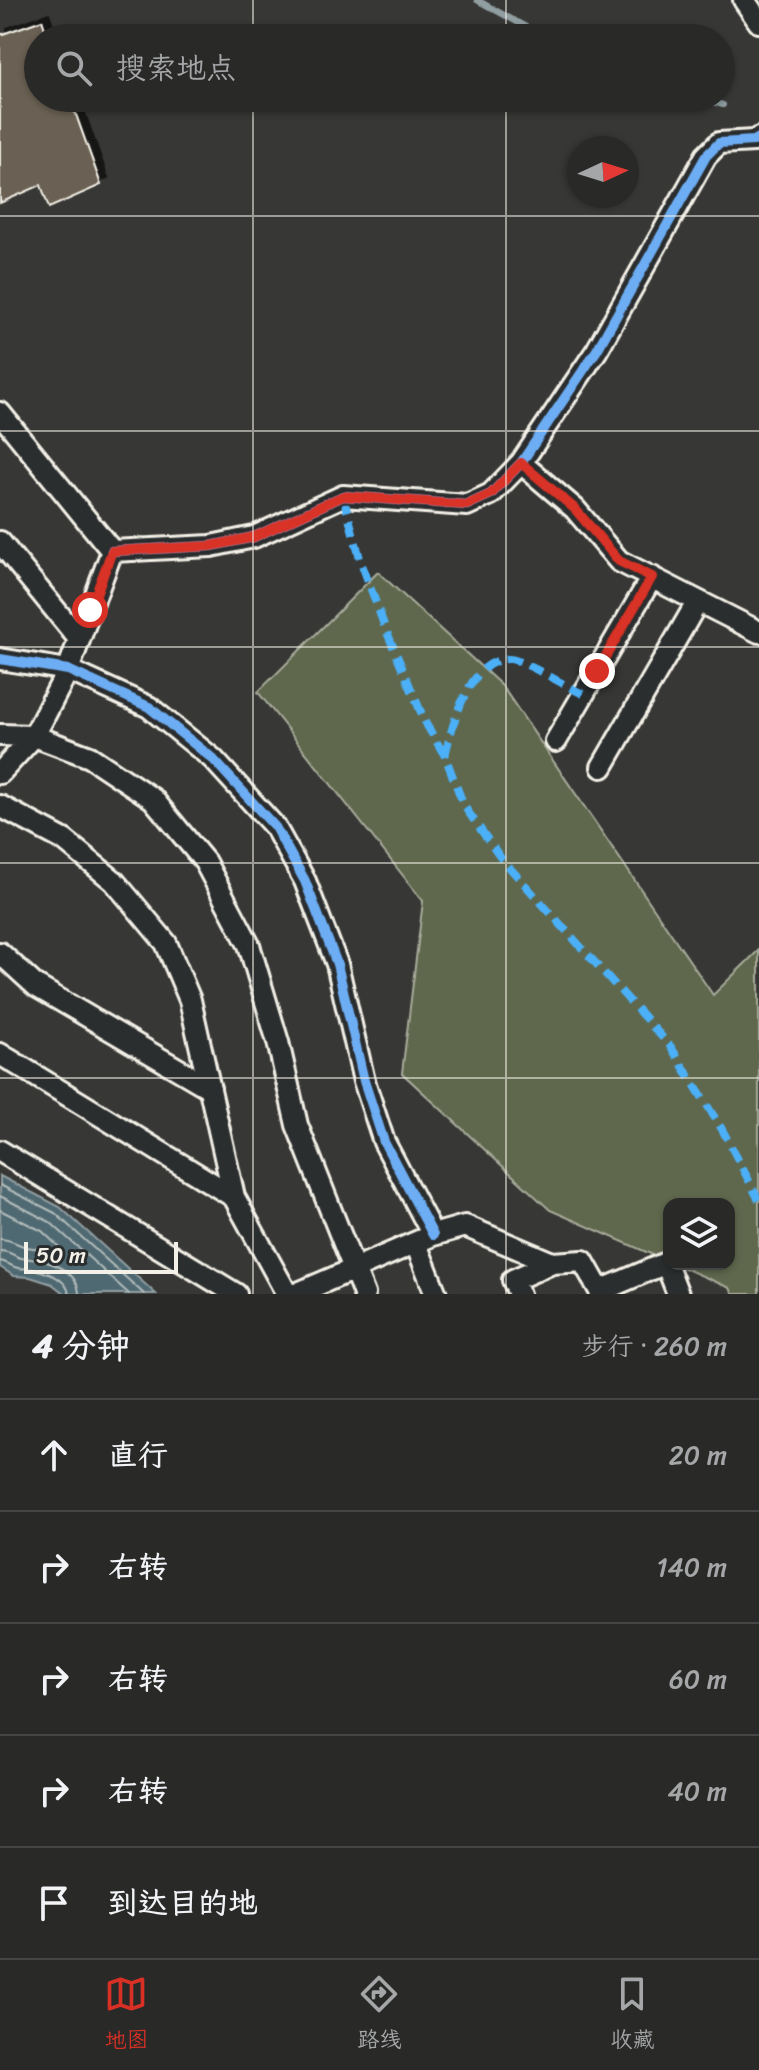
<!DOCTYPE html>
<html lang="zh">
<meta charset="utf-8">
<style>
body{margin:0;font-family:Sriracha,"LXGW WenKai TC",sans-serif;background:#313130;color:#f1f3f6}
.controls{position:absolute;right:24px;bottom:24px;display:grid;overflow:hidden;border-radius:16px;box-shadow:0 2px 6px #0004}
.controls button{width:72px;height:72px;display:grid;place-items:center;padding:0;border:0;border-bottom:2px solid #454545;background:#292928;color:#f1f3f6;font:40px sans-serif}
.compass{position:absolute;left:567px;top:136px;width:72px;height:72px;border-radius:50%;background:#292928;box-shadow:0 2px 6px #0004;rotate:86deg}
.scale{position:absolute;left:24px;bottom:20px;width:154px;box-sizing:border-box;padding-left:8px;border:4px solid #f4f1e8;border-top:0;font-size:22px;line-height:28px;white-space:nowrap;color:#f4f1e8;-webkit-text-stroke:6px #2a2d2e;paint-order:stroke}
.stop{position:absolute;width:24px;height:24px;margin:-18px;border:6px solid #d93025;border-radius:50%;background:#fff}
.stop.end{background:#d93025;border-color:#fff;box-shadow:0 2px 8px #0008}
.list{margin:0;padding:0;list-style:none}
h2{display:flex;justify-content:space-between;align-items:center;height:104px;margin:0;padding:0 32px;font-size:34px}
h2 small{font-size:26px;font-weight:400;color:#a5a6a8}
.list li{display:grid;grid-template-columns:52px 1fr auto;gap:24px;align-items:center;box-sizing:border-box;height:112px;padding:0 32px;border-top:2px solid #454545}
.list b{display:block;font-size:30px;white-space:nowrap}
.list em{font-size:26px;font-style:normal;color:#a5a6a8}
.icon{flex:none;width:44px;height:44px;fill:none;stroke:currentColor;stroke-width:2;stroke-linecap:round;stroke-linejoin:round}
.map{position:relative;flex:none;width:759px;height:1294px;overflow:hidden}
.search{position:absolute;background:#292928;box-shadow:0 2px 6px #0004;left:24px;right:24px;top:24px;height:88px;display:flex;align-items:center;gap:20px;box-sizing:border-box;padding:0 28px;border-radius:44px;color:#a5a6a8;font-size:30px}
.sheet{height:664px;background:#292928}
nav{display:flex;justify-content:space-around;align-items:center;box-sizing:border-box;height:112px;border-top:2px solid #454545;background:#292928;font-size:22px;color:#a5a6a8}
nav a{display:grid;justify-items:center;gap:4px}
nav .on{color:#d93025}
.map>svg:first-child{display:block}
.green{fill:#5e674e;stroke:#a9ac9b;stroke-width:2}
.water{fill:#4f6973;stroke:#919fa2;stroke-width:2}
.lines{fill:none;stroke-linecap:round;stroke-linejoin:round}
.shore{stroke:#b2bbb9;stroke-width:2}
.stream{stroke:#919fa2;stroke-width:6}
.building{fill:#6a6152;stroke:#f4f1e8;stroke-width:2;filter:url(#shadow)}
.street-casing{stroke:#f4f1e8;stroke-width:26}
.street{stroke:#2a2d2e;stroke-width:20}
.quiet{stroke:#4cb0f7;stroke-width:8;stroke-dasharray:16 8;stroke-linecap:butt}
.cycleway-casing{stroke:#2a2d2e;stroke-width:15}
.cycleway{stroke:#6dadf4;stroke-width:10}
.route{stroke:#d93025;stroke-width:10}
.grid{fill:none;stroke:#f4f1e8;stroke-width:2;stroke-opacity:0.55}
</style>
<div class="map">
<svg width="759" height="1294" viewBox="0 0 759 1294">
<defs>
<filter id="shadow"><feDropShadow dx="7" dy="-7" stdDeviation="0" flood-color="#0009"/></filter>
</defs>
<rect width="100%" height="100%" fill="#373735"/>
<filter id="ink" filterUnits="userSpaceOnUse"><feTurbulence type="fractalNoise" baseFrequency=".0125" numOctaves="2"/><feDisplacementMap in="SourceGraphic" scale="16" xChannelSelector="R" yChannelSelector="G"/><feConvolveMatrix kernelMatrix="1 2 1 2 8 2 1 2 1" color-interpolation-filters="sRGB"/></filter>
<g filter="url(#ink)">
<path class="green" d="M 378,572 L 502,686 L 713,995 L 759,950 L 759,1294 L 733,1294 L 730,1288 L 675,1264 L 729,1264 L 729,1204 L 669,1204 L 669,1262 L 550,1210 L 402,1073 L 423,901 L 258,692 Z"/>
<path class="water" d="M 0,1176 L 60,1207 L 156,1294 L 65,1294 L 52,1284 L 30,1277 L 14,1276 L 0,1267 Z"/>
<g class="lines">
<path class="shore" d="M 0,1185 L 55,1213 L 144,1294
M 0,1196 L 50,1222 L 129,1294
M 0,1210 L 42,1231 L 59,1247 L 60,1250 L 55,1253 C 46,1250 37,1248 27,1247 C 18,1245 11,1239 0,1239
M 0,1251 C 8,1251 11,1254 18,1257 C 22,1259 26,1258 31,1259 C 51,1261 78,1271 79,1294
M 0,1261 C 8,1262 11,1267 18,1268 C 23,1269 28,1268 32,1269 C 47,1272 67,1278 69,1294"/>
<path class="stream" d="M 477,0 L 546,38
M 698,98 L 723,105"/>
</g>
<path class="building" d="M 42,20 L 48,38 L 38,38 L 38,98 L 70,98 L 101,185 L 49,208 L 41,185 L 0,203 L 0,35 Z"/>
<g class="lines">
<defs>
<path id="street" d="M 744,0 L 759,22
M 0,413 L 112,551 L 68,670 L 34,736 L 0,773
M 521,463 L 575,509 L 619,561 L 759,632
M 0,542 L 79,639
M 112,551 L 211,546 L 254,537 L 343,496 L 467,505 L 491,494 L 521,463 L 597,350 L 706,156 L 719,143 L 754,141 L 759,138
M 0,659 L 68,670 L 149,707 L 213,759 L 275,827 L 305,881 L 337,964 L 364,1081 L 384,1142 L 433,1235
M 0,735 L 34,736 L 90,757 L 153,799 L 205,862 L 249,945 L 278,1042 L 297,1125 L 364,1294
M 556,741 L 652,577
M 602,767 L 698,601
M 0,806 L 64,840 L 114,881 L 166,943 L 190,1000 L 234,1197 L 287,1294
M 0,953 L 36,986 L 210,1088
M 0,1054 L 234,1197
M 0,1151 L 236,1294
M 416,1244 L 436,1294
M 296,1294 L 433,1235 L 465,1226 L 552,1263 L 583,1261 L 600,1291
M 519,1294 L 513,1280 L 552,1263
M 601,1294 L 600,1291 L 666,1263 L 678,1294"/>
</defs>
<use href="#street" class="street-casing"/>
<use href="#street" class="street"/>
<path class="quiet" d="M 343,496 L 361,562 L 384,625 L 426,724 L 445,756 L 464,806 L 500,857 L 671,1047 L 723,1131 L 759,1200
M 445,756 C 452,726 469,657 510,659 C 520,659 570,688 583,694"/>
<defs>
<path id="cycleway" d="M 112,551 L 211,546 L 254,537 L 343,496 L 467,505 L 491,494 L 521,463 L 597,350 L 706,156 L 719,143 L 754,141 L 759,138
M 0,659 L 68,670 L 149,707 L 213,759 L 275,827 L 305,881 L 337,964 L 364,1081 L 384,1142 L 433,1235"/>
</defs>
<use href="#cycleway" class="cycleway-casing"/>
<use href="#cycleway" class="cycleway"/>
</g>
</g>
<g class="lines" filter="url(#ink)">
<path class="route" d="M 90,610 L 112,551 L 211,546 L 254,537 L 343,496 L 467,505 L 491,494 L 521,463 L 575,509 L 619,561 L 652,577 L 597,671"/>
</g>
<path class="grid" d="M 253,0 L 253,38M 506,0 L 506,38M 253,98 L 253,1294M 506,98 L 506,1294M 0,216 L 759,216M 0,431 L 759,431M 0,647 L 759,647M 0,863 L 759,863M 0,1078 L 759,1078"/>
</svg>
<div class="controls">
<button><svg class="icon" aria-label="layers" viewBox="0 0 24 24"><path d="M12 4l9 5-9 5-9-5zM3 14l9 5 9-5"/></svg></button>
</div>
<svg class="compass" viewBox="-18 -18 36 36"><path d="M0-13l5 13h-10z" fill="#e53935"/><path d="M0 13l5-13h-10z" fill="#a5a6a8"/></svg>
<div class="scale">50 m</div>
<div class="stop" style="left:90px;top:610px"></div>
<div class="stop end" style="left:597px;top:671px"></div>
<div class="search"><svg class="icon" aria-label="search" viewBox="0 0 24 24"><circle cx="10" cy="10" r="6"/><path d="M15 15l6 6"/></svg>搜索地点</div>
</div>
<section class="sheet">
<h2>4 分钟<small>步行 · 260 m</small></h2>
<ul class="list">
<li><svg class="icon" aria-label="ahead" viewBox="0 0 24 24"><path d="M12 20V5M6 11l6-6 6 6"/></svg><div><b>直行</b></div><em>20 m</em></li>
<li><svg class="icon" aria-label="right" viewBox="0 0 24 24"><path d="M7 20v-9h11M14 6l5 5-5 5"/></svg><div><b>右转</b></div><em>140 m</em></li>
<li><svg class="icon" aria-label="right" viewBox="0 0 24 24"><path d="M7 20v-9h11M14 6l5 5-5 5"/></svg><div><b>右转</b></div><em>60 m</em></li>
<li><svg class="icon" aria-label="right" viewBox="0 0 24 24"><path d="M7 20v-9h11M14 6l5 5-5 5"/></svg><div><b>右转</b></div><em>40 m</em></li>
<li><svg class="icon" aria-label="arrive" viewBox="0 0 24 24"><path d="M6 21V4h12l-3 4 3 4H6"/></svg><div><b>到达目的地</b></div></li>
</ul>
</section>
<nav>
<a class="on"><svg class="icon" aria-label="map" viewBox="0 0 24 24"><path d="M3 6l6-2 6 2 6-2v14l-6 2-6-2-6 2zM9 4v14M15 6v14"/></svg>地图</a>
<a><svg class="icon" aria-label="directions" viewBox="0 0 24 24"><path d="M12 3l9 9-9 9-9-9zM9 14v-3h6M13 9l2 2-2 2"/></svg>路线</a>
<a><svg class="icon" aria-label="saved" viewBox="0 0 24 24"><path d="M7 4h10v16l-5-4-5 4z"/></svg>收藏</a>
</nav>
